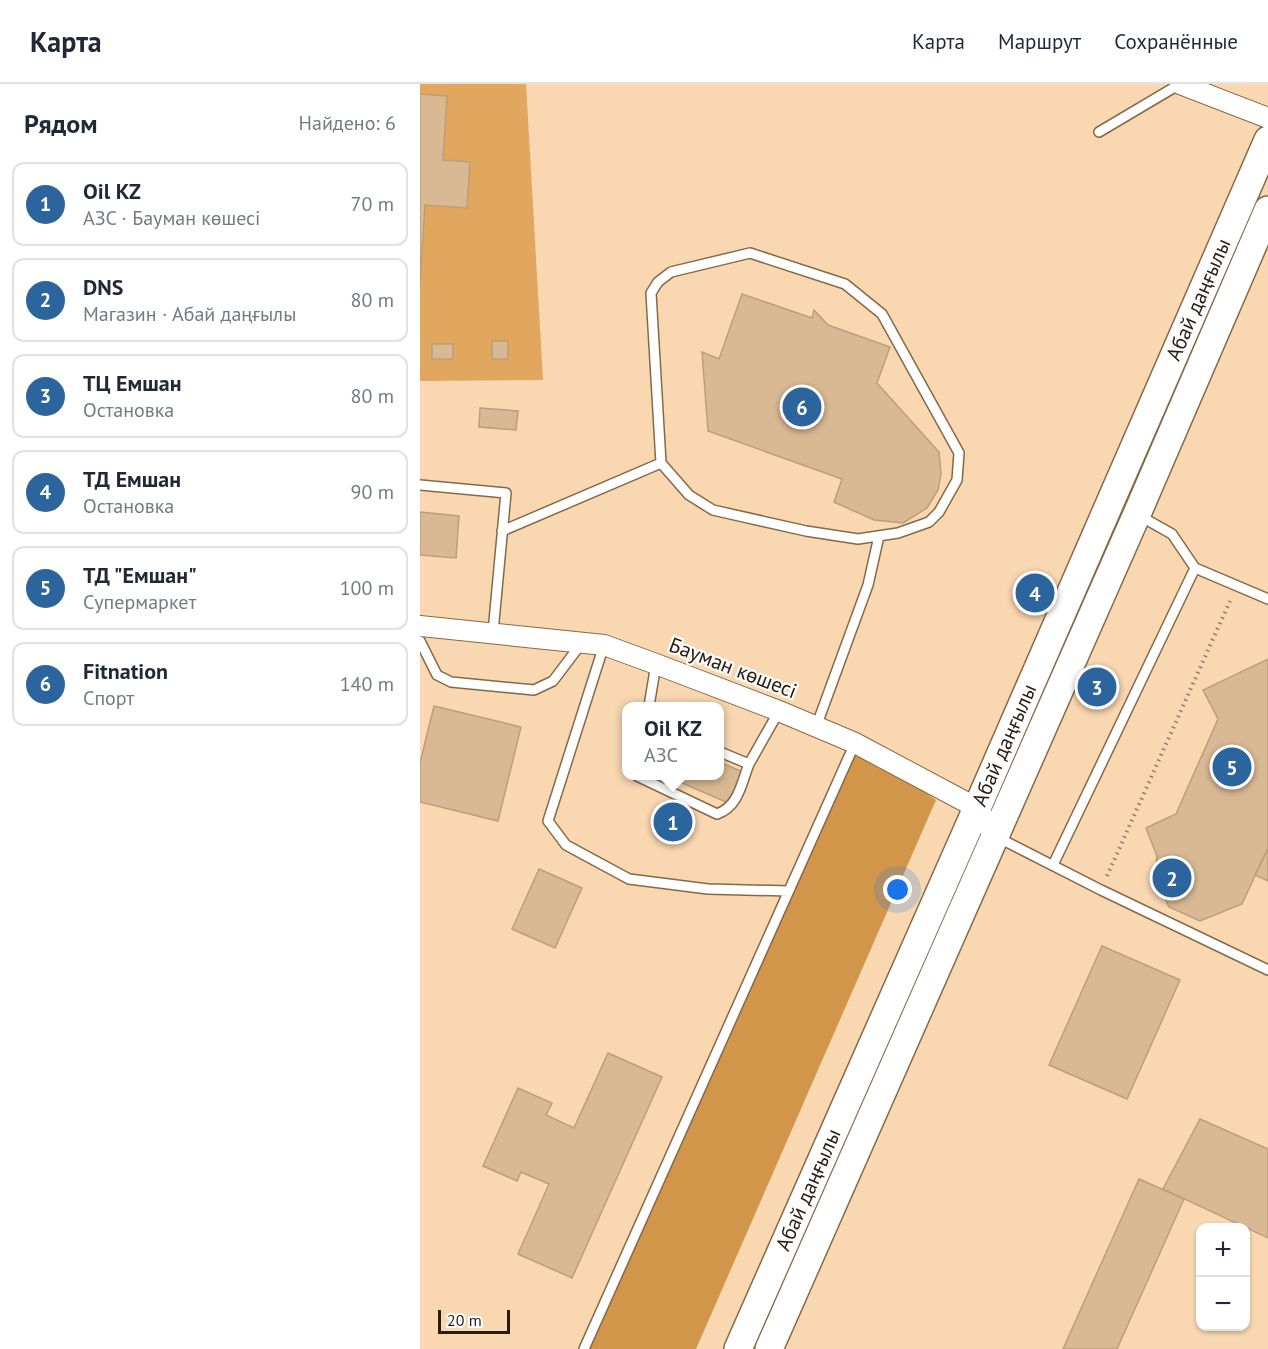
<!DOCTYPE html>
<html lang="ru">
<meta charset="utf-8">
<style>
body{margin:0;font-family:"PT Sans",sans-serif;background:#f6f6f7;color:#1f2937}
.controls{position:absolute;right:18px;bottom:18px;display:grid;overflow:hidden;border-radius:12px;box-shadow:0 2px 4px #0004}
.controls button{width:54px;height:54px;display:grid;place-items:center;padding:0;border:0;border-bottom:2px solid #e0e1e3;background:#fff;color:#1f2937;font:30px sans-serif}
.scale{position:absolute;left:18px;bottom:15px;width:72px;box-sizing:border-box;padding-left:6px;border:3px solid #281c0e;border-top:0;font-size:16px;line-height:21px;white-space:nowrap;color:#281c0e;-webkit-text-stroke:4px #fefefe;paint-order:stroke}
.you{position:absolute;left:478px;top:806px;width:21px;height:21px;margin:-15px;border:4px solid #fff;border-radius:50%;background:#1a73e8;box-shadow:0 0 0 9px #1a73e833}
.badge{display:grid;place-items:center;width:39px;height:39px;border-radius:50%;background:#2c659d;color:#fff;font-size:20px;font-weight:700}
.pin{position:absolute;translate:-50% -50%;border:3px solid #fff;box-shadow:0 2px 6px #0006}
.popup{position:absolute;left:202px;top:618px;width:102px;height:78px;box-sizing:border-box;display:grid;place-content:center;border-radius:12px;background:#fff;filter:drop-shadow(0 2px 4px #0005);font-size:20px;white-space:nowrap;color:#747a83}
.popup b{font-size:22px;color:#1f2937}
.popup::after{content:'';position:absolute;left:50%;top:100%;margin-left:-12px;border:12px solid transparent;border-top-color:#fff}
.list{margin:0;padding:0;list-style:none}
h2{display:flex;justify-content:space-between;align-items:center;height:78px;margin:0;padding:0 24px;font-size:26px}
h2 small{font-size:20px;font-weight:400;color:#747a83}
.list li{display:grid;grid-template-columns:39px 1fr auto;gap:18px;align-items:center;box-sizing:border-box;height:84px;margin:0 12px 12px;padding:0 12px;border:2px solid #e0e1e3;border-radius:12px}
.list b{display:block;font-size:22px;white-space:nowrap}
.list p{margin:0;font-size:20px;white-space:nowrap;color:#747a83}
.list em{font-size:20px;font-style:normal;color:#747a83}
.map{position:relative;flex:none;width:848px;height:1265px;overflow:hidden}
header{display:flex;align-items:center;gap:36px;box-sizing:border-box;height:84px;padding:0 30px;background:#fff;border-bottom:2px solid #e0e1e3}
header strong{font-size:28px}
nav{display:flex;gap:33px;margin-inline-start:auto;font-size:21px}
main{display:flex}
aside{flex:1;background:#fff}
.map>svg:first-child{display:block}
.green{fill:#e1a75e}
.forest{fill:#d2964a}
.building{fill:#d9b994;stroke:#be9e79;stroke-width:1.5}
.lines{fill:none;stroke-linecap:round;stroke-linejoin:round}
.lane-casing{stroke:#866946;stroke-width:12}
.street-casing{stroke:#866946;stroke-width:22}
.secondary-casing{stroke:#866946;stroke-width:30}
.path{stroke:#927c61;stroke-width:4;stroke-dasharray:1.5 4.5;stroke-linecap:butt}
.lane{stroke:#fff;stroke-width:9}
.street{stroke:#fff;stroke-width:20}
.secondary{stroke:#fff;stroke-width:27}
.labels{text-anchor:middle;stroke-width:4.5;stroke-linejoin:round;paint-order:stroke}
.street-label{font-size:21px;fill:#281c0e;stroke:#fefefe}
</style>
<header>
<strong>Карта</strong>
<nav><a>Карта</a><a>Маршрут</a><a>Сохранённые</a></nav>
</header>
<main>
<aside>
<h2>Рядом<small>Найдено: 6</small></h2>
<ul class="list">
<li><span class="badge">1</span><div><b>Oil KZ</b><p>АЗС · Бауман көшесі</p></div><em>70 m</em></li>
<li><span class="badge">2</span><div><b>DNS</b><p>Магазин · Абай даңғылы</p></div><em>80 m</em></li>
<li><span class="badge">3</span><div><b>ТЦ Емшан</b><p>Остановка</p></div><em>80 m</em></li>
<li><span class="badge">4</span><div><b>ТД Емшан</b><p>Остановка</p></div><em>90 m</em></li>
<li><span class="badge">5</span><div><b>ТД &quot;Емшан&quot;</b><p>Супермаркет</p></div><em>100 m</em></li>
<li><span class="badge">6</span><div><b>Fitnation</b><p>Спорт</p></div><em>140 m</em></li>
</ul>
</aside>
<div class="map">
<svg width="848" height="1265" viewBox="0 0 848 1265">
<rect width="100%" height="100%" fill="#f8d7b1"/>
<path class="green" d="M 0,0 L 106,0 L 123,296 L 0,297 Z"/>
<path class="forest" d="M 435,659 L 516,716 L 276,1265 L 164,1265 Z"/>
<path class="building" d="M 0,10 L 27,12 L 23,76 L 50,78 L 47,124 L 5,121 L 0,200 Z
M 322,210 L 392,234 L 394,226 L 408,241 L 470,263 L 457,299 L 519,368 L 521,390 L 518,406 L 507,424 L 483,439 L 454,436 L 414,418 L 422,395 L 288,347 L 282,268 L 299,275 Z
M 72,257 L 88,257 L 88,275 L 72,275 Z
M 12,260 L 33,260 L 33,275 L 12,275 Z
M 60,324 L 98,327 L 96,346 L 59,343 Z
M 0,428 L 39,432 L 36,474 L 0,471 Z
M 848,575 L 848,764 L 822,820 L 780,837 L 749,823 L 735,794 L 737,772 L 726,744 L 756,730 L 798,635 L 783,606 Z
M 14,622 L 101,643 L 78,737 L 0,718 L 0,679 Z
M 300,678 L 327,690 L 313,721 L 246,692 L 300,692 Z
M 244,718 L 274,731 L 262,758 L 232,745 Z
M 848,764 L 848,797 L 835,791 Z
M 119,785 L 162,804 L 135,864 L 92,845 Z
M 682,862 L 760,896 L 707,1015 L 629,981 Z
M 188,969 L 242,993 L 152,1194 L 98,1170 L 129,1100 L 101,1088 L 97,1097 L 63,1082 L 98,1004 L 132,1019 L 126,1031 L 154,1044 Z
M 780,1035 L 848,1065 L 848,1154 L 743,1105 Z
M 719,1095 L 764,1115 L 697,1265 L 643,1265 Z"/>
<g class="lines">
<defs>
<path id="lane" d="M 679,48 L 760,0
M 330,169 L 425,200 L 462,230 L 539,369 L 537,396 L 519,428 L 509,438 L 478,449 L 438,455 L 386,447 L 293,426 L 269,411 L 241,379 L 231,209 L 238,198 L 251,188 Z
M 0,401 L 86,409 L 73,548
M 720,432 L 752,450 L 775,484
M 82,447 L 241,379
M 0,557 L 17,591 L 31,598 L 114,606 L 133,597 L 161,560
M 184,561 L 128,737 L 146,761 L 209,795 L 288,805 L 369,807
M 229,622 L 236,580
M 396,643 L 448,501 L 459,452
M 300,668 L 329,680 L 359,627
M 217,692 L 297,730 C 319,722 321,700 329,680
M 577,753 L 681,806 L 848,886
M 633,781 L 775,484 L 848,515
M 164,1265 L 435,659"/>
<path id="street" d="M 760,0 L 848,34
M 0,542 L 184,561 L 236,580 L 359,627 L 435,659 L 557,724 L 575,752"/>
<g id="secondary">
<path id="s1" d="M 318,1265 L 557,724 L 848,56"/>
<path d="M 349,1265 L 717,430 L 848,126"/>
</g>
</defs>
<use href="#lane" class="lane-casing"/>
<use href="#street" class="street-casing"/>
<use href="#secondary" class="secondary-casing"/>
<path class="path" d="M 687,792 L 810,517"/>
<use href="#lane" class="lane"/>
<use href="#street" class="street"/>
<use href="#secondary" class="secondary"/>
</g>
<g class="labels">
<g class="street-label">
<text dy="7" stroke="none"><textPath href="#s1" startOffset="1146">Абай даңғылы</textPath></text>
<text transform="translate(313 584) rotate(21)" y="7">Бауман көшесі</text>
<text dy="7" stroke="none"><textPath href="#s1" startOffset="660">Абай даңғылы</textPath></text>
<text dy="7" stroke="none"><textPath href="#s1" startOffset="174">Абай даңғылы</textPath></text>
</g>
</g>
</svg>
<div class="controls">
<button>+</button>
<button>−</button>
</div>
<div class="scale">20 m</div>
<div class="you"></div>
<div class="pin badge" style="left:253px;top:738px">1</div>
<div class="popup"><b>Oil KZ</b>АЗС</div>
<div class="pin badge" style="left:752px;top:794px">2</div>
<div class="pin badge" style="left:677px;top:603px">3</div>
<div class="pin badge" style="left:615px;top:509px">4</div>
<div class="pin badge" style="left:812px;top:683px">5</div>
<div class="pin badge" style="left:382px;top:323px">6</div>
</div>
</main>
